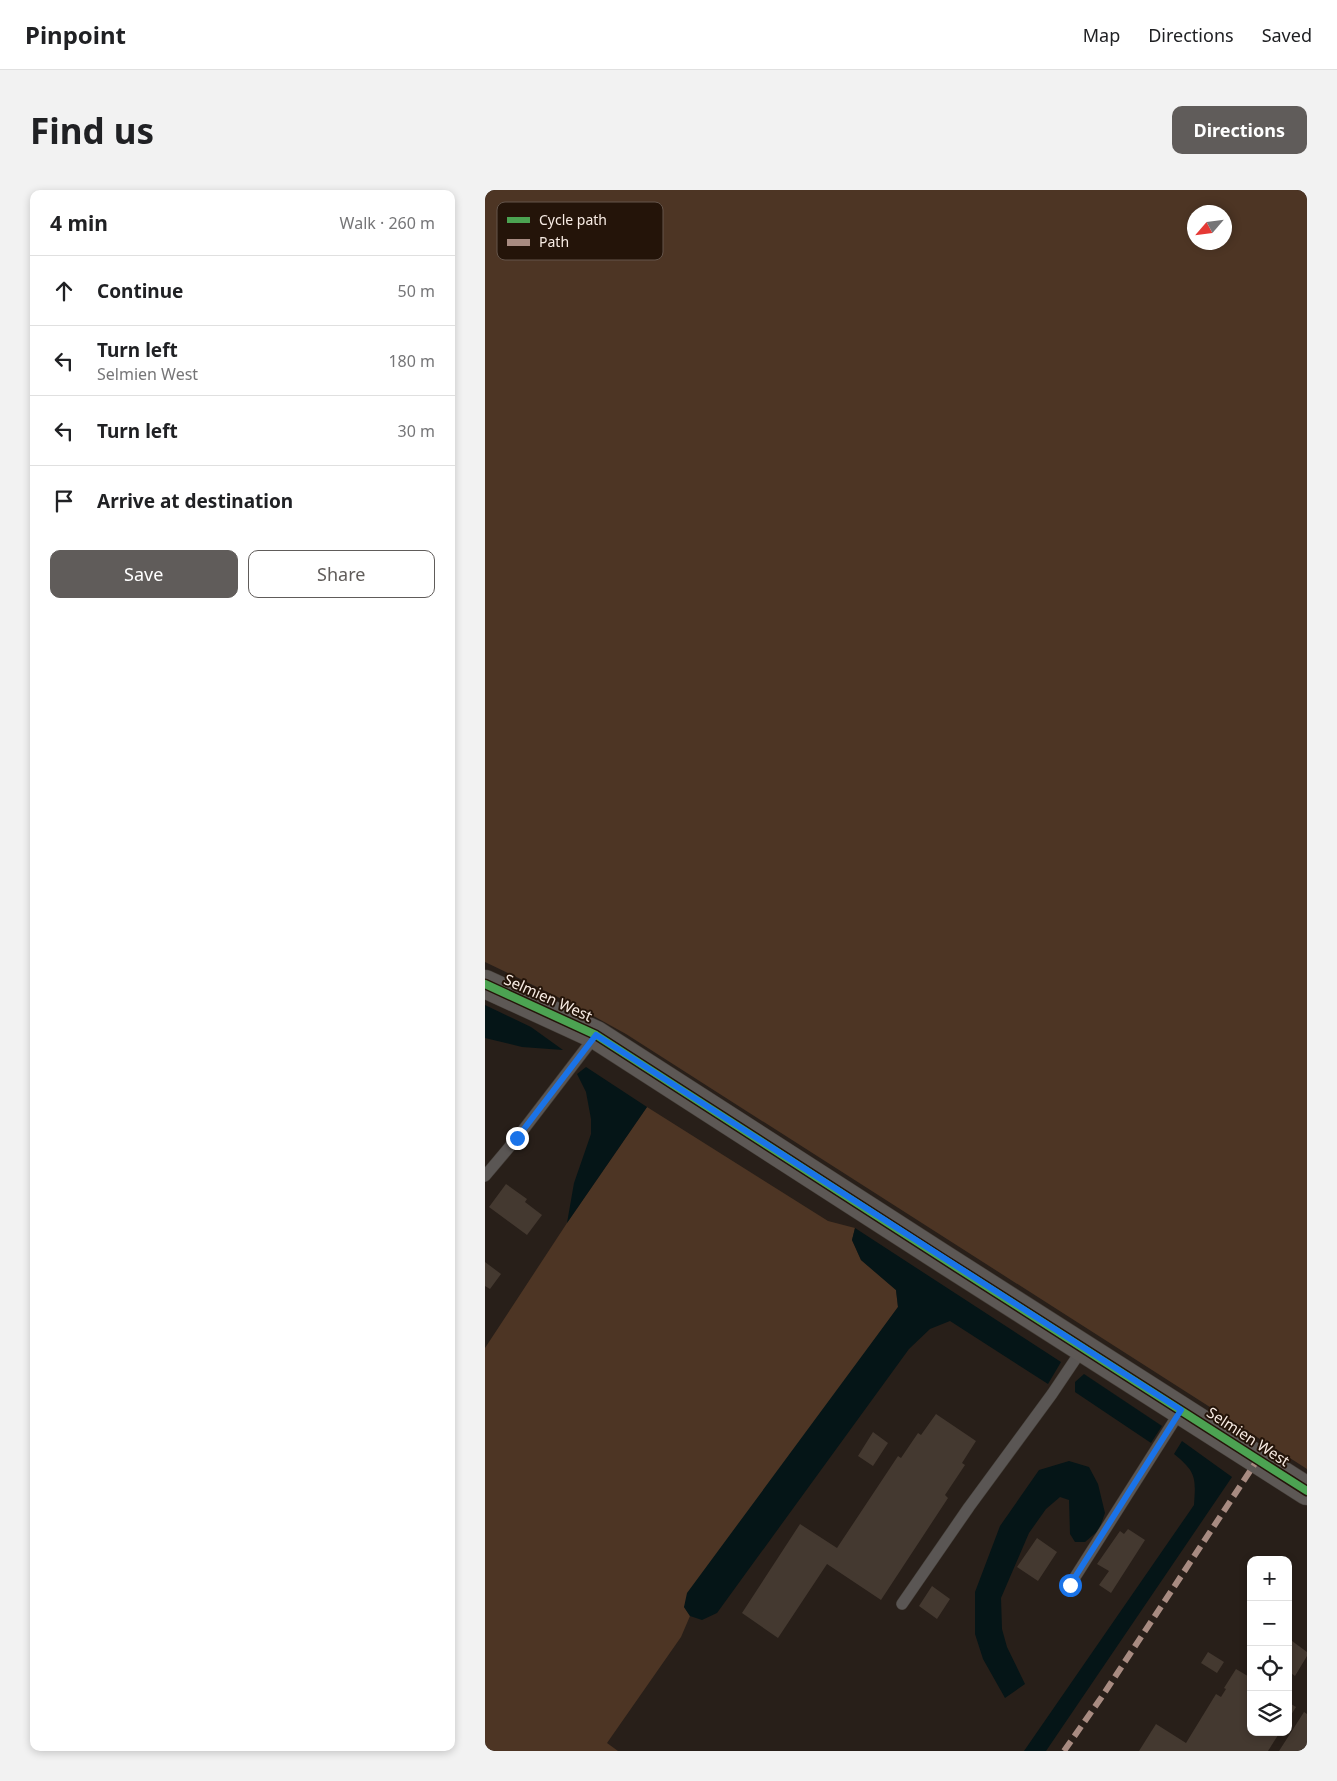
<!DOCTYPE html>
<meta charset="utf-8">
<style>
body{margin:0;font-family:"Noto Sans",sans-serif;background:#f2f2f2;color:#202124}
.controls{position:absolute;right:15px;bottom:15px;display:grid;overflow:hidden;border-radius:10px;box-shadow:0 2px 8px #0003}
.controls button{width:45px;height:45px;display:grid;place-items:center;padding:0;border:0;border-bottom:1px solid #e0e0e0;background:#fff;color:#202124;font:25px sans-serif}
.compass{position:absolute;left:702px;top:15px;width:45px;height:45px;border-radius:50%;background:#fff;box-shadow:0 2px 8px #0003;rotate:242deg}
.stop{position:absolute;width:15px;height:15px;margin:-11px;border:4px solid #1a73e8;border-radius:50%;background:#fff}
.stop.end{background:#1a73e8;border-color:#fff;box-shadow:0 1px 5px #0008}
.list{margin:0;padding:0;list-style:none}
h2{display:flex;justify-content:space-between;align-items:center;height:65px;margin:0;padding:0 20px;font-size:21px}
h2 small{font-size:16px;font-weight:400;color:#757577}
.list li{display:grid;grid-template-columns:32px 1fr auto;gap:15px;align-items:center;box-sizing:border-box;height:70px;padding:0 20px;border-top:1px solid #e0e0e0}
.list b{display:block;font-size:19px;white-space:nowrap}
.list p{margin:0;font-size:16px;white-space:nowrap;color:#757577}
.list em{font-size:16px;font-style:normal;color:#757577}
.actions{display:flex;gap:10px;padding:15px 20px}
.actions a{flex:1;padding:11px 0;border:1px solid #605c5a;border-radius:10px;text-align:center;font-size:18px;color:#605c5a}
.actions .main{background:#605c5a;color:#fff}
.icon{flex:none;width:28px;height:28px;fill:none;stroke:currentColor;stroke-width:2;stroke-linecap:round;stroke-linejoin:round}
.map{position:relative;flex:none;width:822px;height:1561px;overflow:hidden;border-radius:10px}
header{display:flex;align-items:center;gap:30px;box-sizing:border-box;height:70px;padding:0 25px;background:#fff;border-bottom:1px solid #e0e0e0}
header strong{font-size:24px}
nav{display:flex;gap:28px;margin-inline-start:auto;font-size:18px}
.intro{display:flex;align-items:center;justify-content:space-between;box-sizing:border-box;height:120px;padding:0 30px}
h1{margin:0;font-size:35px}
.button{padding:12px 22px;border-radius:10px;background:#605c5a;color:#fff;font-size:18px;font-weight:700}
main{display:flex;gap:30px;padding:0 30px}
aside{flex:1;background:#fff;border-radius:10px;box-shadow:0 2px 8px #0003}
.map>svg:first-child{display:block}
.green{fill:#4d3524;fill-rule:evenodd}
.water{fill:#051517}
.building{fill:#443930}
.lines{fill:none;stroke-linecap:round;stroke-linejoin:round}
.service-casing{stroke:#433d37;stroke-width:12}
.secondary-casing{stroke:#433d37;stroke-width:29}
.service{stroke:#5a5654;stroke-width:11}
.secondary{stroke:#5d5855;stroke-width:28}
.quiet{stroke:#a88b81;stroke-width:6;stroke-dasharray:12 6;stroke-linecap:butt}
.cycleway-casing{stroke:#241409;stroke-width:11}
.cycleway{stroke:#4ca352;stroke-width:8}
.route{stroke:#1a73e8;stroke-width:6}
.labels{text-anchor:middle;stroke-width:4;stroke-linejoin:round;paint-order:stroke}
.street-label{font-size:15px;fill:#f8ece4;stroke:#241409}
.key{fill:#241409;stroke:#64554b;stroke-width:1}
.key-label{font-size:14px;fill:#f8ece4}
</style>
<header>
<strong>Pinpoint</strong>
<nav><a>Map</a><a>Directions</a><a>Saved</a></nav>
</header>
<div class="intro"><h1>Find us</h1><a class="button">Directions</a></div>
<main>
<aside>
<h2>4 min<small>Walk · 260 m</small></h2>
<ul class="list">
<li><svg class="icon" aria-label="ahead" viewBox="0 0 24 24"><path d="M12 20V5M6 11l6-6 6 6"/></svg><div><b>Continue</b></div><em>50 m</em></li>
<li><svg class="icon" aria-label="left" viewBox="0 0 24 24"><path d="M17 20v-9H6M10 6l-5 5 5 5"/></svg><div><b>Turn left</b><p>Selmien West</p></div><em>180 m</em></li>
<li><svg class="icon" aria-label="left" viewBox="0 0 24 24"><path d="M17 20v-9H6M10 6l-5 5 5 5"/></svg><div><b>Turn left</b></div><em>30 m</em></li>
<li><svg class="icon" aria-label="arrive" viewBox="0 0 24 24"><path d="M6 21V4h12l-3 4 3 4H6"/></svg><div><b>Arrive at destination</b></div></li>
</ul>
<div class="actions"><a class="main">Save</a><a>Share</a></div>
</aside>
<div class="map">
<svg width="822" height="1561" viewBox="0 0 822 1561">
<rect width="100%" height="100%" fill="#281f19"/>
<path class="green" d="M 0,0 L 822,0 L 822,1279 L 141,844 L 85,813 L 0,772 ZM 709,22 L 739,22 L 739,52 L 709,52 Z
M 162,917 L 343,1031 L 370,1038 L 367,1050 L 376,1070 L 411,1100 L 413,1117 L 199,1417 L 205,1426 L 196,1447 L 122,1553 L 133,1561 L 0,1561 L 0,1158 L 82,1033 Z"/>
<path class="water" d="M 0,815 L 46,837 L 78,860 L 37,857 L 0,848 Z
M 101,877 L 162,917 L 82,1033 L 89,993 L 106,944 L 106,929 L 101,902 L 92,884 Z
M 370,1038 L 576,1172 L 563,1194 L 465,1131 L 445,1139 L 424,1159 L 232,1423 L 217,1430 L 205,1426 L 199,1417 L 202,1403 L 413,1117 L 411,1100 L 376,1070 L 367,1050 Z
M 599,1184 L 677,1236 L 666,1253 L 590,1202 L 590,1192 Z
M 697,1251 L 747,1287 L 561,1561 L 539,1561 L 709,1315 C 711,1287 711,1282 689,1264 Z
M 584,1271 L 604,1277 L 613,1294 L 620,1323 L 614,1340 L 600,1352 L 590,1352 L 585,1344 L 584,1310 L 575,1307 L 561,1319 L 544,1343 L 516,1408 L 517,1439 L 522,1457 L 540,1494 L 520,1508 L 498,1469 L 490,1444 L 490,1402 L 515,1336 L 554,1280 Z"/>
<path class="building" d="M 21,994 L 42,1009 L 40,1012 L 57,1025 L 42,1045 L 4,1017 Z
M 0,1072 L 16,1084 L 5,1099 L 0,1096 Z
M 451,1224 L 491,1251 L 477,1273 L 480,1275 L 460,1305 L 463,1308 L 396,1410 L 342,1374 L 293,1448 L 257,1423 L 315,1334 L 352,1358 L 413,1266 L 416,1268 L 433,1243 L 436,1245 Z
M 388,1242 L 403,1253 L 388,1276 L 373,1266 Z
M 643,1339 L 660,1350 L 626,1403 L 614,1395 L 624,1381 L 612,1374 L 635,1341 L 639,1344 Z
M 552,1348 L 572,1362 L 553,1391 L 532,1377 Z
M 447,1396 L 465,1409 L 452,1429 L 434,1416 Z
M 803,1448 L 822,1462 L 822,1466 L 810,1486 L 803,1481 Z
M 723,1462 L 739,1472 L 732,1483 L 716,1473 Z
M 751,1479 L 766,1488 L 766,1542 L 795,1542 L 783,1561 L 654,1561 L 671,1534 L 701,1553 L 731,1504 L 736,1507 L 741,1499 L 739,1498 Z
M 803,1512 L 811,1517 L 803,1530 Z
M 819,1522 L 822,1524 L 822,1561 L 794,1561 Z"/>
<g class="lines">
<defs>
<path id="service" d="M 0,986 L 32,948 L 111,845
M 585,1395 L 696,1220
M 417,1414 L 484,1317 L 567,1204 L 598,1158"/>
<path id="secondary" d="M 0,794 L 111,845 L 457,1068 L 822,1301"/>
</defs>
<use href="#service" class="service-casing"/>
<use href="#secondary" class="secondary-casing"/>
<use href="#service" class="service"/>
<use href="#secondary" class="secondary"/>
<path class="quiet" d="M 579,1561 L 616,1508 L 773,1269"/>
<defs>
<path id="cycleway" d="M 0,794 L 111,845 L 457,1068 L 822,1301"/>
</defs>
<use href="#cycleway" class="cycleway-casing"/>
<use href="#cycleway" class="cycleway"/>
</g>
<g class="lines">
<path class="route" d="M 32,948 L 111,845 L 696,1220 L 585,1395"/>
</g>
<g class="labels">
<g class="street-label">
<text transform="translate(63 808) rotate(24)" y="5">Selmien West</text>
<text transform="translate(763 1247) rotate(33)" y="5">Selmien West</text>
</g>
</g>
<rect x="12" y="12" width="166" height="58" rx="8" class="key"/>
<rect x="22" y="27" width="23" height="6" fill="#4ca352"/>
<rect x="22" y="49" width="23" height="7" fill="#a88b81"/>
<g class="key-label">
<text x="54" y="35">Cycle path</text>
<text x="54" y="57">Path</text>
</g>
</svg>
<div class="controls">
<button>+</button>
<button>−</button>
<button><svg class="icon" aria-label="locate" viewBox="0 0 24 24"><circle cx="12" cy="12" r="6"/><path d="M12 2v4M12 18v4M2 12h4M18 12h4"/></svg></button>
<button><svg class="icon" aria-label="layers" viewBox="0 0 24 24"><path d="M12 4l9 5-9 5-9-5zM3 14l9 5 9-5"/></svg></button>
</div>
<svg class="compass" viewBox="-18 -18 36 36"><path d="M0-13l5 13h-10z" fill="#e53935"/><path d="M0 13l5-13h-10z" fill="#757577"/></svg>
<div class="stop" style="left:585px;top:1395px"></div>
<div class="stop end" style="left:32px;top:948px"></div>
</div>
</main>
